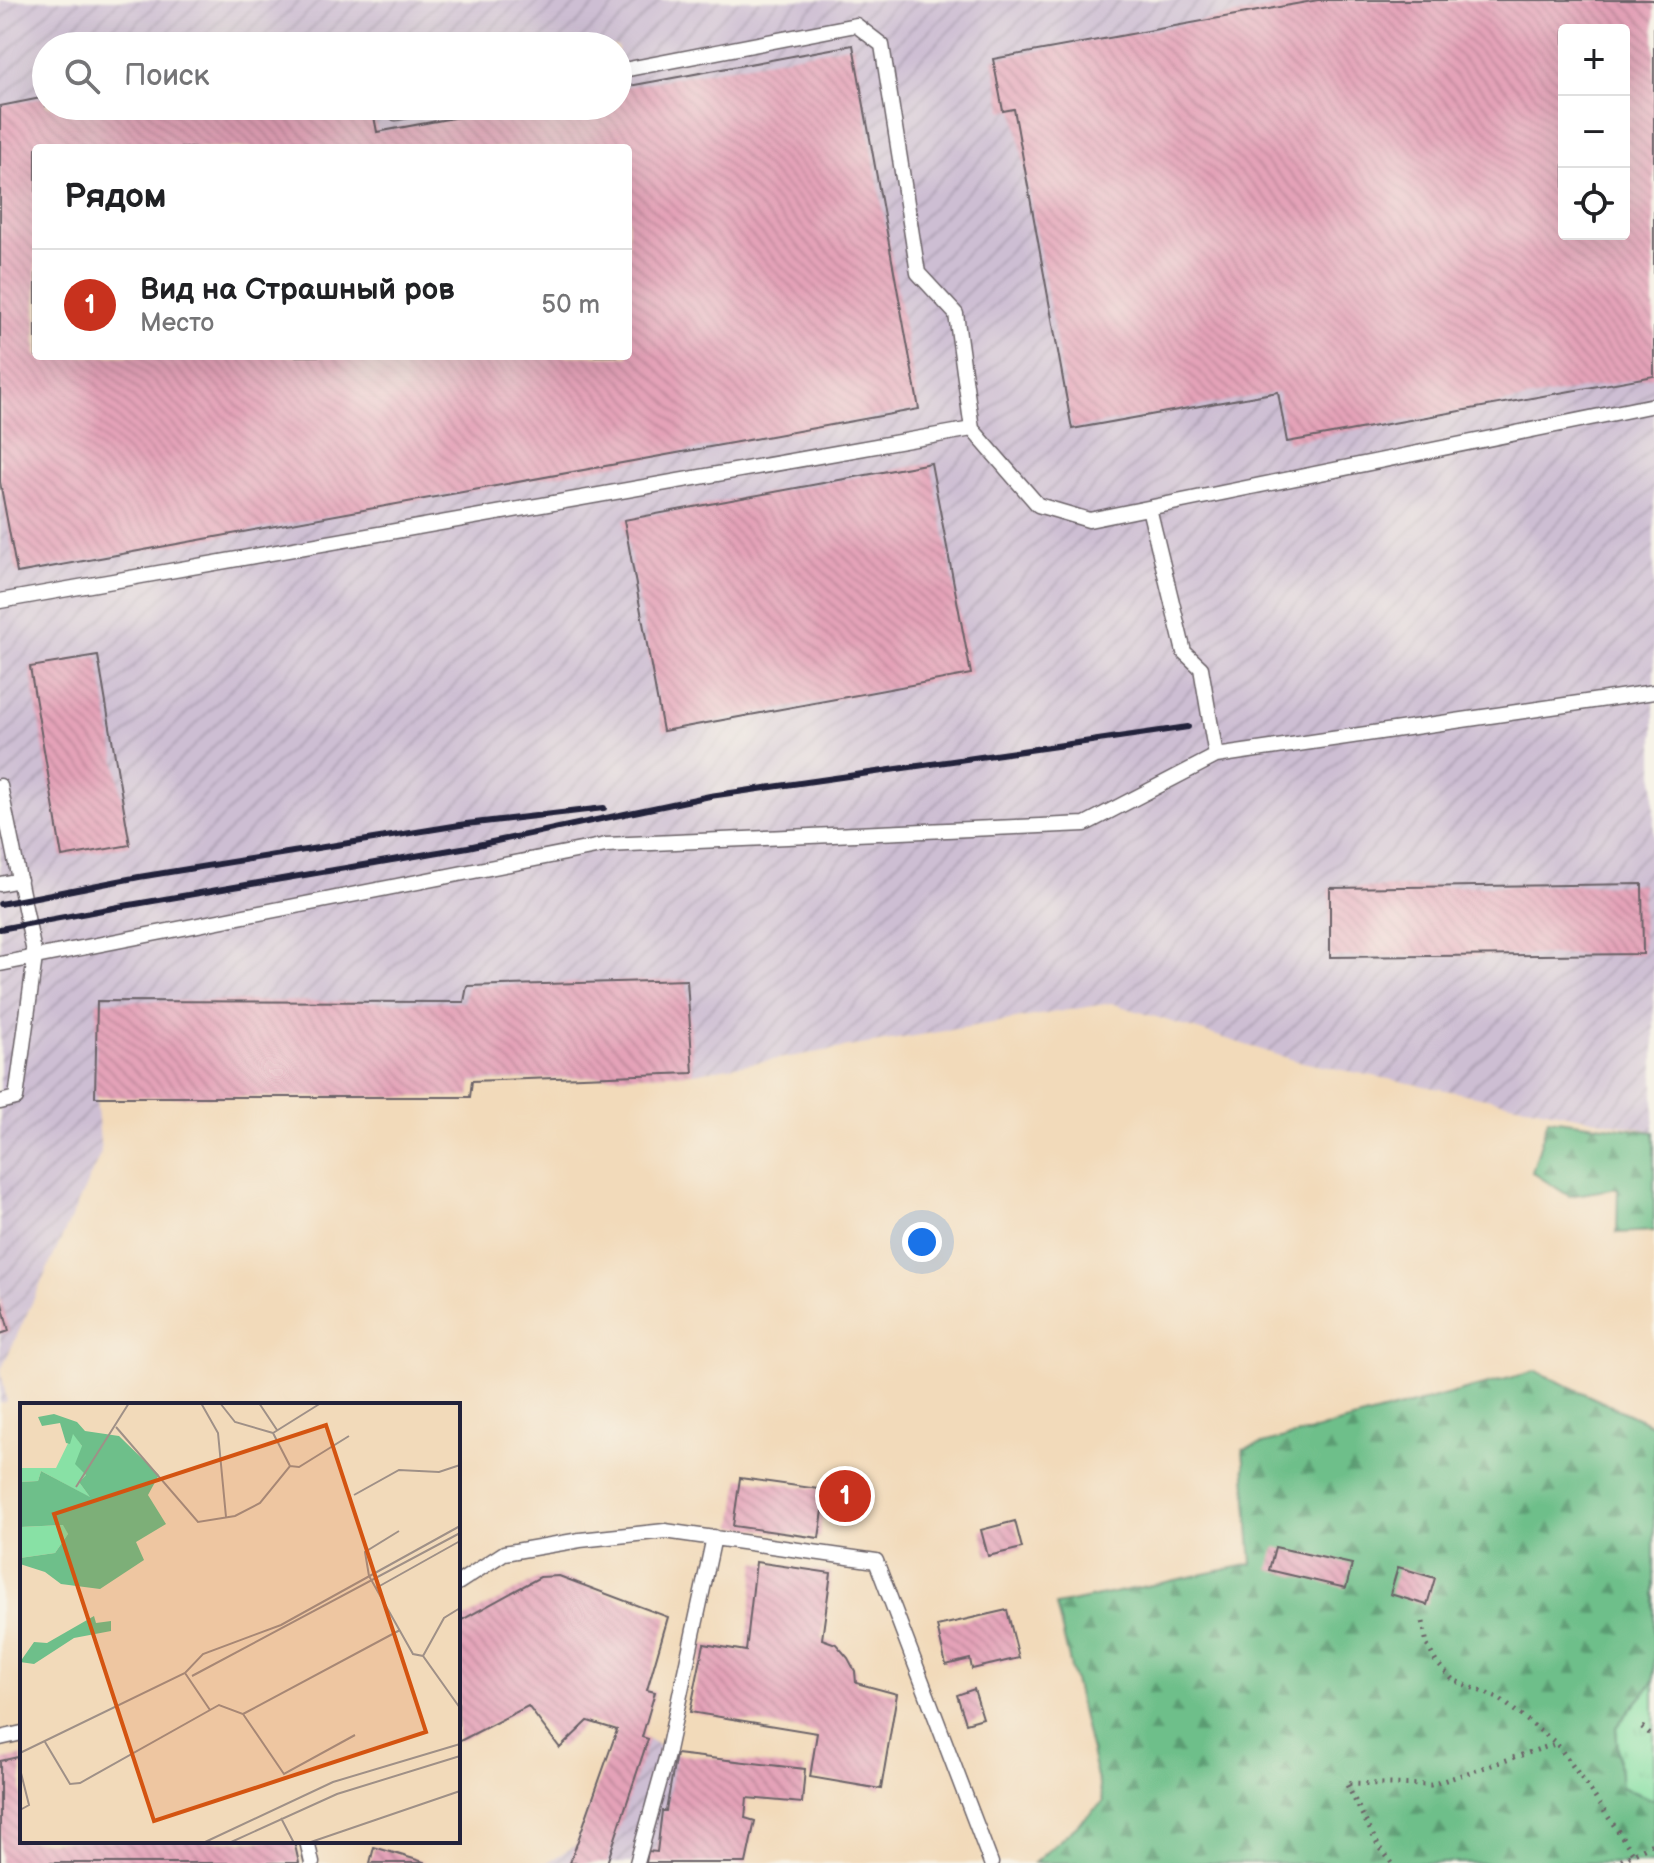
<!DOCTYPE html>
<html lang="ru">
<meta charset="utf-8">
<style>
body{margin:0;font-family:"Balsamiq Sans",sans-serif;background:#f6f6f6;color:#202124}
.controls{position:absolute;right:24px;top:24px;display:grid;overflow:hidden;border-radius:8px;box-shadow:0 8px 32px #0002}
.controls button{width:72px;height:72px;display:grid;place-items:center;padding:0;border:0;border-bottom:2px solid #e0e0e0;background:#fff;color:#202124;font:40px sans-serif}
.you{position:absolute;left:922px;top:1242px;width:28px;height:28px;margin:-20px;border:6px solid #fff;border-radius:50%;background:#1a73e8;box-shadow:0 0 0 12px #1a73e833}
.badge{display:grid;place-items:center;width:52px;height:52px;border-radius:50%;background:#c8321e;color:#fff;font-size:26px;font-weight:700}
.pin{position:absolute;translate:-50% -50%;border:4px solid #fff;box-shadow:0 2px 8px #0006}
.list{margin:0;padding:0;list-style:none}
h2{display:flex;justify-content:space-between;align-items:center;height:104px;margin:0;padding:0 32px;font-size:34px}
h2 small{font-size:26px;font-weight:400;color:#757577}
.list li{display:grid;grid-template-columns:52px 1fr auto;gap:24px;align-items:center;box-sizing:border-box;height:112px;padding:0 32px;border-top:2px solid #e0e0e0}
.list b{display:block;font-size:30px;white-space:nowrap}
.list p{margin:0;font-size:26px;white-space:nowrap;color:#757577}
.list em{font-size:26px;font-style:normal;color:#757577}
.icon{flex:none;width:44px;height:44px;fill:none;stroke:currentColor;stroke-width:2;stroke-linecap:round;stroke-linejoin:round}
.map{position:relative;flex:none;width:1654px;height:1863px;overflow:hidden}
.search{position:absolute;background:#fff;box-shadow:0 8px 32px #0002;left:32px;top:32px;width:600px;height:88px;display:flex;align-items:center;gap:20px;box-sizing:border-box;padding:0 28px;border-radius:44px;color:#757577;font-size:30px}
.panel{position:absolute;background:#fff;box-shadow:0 8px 32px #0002;left:32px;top:144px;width:600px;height:216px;border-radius:8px}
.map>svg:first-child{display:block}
.industrial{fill:url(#industrial-furrows);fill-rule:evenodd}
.grass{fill:url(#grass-tufts);stroke:#558270;stroke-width:2}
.forest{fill:url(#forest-firs);stroke:#487062;stroke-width:2}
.building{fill:url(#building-back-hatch);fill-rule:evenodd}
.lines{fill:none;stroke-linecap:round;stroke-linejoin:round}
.lane-casing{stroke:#6b6267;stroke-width:17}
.path{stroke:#6b6267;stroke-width:5;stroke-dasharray:2 6;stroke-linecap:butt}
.lane{stroke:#fff;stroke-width:14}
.rail{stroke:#22223b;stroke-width:6}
.inset-road{fill:none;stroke:#9f9087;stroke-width:2}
.view{fill:#d45411;fill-opacity:0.15;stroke:#d45411;stroke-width:4}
.inset-edge{fill:none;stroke:#22223b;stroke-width:4}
</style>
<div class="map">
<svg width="1654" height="1863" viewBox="0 0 1654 1863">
<defs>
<pattern id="industrial-furrows" width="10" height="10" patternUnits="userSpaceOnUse" patternTransform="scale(2)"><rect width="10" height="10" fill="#cdbed3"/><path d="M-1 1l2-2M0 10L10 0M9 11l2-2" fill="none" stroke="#b0a3b6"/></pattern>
<pattern id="grass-tufts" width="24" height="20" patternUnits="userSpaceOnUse" patternTransform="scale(2)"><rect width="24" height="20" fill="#88e1a5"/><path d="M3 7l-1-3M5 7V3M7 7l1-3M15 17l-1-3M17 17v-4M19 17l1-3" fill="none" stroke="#75c18f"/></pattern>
<pattern id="forest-firs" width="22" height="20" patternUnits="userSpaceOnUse" patternTransform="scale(2)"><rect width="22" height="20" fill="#6ebf8a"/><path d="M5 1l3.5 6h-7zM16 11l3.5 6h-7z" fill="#5a9b72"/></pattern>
<pattern id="building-back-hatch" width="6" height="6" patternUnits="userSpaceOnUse" patternTransform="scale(2)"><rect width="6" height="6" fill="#e4a2b8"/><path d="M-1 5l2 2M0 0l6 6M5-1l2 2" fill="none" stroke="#c38b9f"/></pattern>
</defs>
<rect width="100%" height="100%" fill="#f7f3e8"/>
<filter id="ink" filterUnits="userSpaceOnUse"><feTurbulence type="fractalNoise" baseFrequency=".0125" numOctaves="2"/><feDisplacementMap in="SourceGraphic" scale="16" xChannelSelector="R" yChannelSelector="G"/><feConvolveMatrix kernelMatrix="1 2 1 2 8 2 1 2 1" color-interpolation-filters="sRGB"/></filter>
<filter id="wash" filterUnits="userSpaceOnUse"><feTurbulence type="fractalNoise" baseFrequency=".006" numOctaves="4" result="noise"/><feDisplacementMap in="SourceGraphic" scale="32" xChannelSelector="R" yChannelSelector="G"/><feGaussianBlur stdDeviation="1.8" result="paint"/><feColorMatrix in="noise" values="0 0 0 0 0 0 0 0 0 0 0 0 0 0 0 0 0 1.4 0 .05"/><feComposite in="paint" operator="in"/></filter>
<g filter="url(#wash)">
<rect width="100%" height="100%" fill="#f2daba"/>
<path class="industrial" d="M 0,0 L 1654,0 L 1654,1131 L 1297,1061 L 1111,1003 L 693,1073 L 96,1097 L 101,1153 L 1,1370 L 7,1402 L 0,1404 ZM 1564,30 L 1624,30 L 1624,234 L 1564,234 ZM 46,46 L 618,46 L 618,106 L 46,106 ZM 36,148 L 628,148 L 628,356 L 36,356 Z
M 617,1730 L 648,1739 L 676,1754 L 805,1769 L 802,1803 L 747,1798 L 745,1818 L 755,1821 L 746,1863 L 546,1863 L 576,1845 Z"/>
<path class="grass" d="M 1654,1681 L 1654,1800 L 1621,1788 L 1616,1727 Z"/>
<path class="forest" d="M 1548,1119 L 1654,1132 L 1654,1231 L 1617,1233 L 1618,1188 L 1569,1196 L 1532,1172 Z
M 1536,1371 L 1654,1426 L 1654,1681 L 1616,1727 L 1621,1787 L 1654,1800 L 1654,1863 L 1034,1863 L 1103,1802 L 1056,1605 L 1252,1564 L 1243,1449 Z"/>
<g id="blocks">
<path class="building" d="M 1318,0 L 1654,0 L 1654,376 L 1287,442 L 1278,392 L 1072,429 L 1014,109 L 1003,111 L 993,59 ZM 1564,30 L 1624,30 L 1624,234 L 1564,234 Z
M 853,45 L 919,409 L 17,573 L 0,482 L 0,106 L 46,97 L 46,106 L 372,106 L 377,132 L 518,106 L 618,106 L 618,88 ZM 36,148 L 628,148 L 628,356 L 36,356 Z
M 931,463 L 971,674 L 663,731 L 624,520 Z
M 98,656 L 130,845 L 62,857 L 30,667 Z
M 1642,884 L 1643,954 L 1330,957 L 1330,888 Z
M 687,980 L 693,1073 L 472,1081 L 470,1097 L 95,1097 L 97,1001 L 464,1002 L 467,986 Z
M 0,1296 L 9,1331 L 0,1334 Z
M 740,1478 L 826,1490 L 819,1538 L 733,1526 Z
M 1015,1521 L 1022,1548 L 988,1556 L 981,1530 Z
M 1275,1547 L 1352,1564 L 1346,1588 L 1269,1570 Z
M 756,1562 L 831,1573 L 822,1639 L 836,1644 L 848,1658 L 855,1671 L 856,1683 L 897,1694 L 881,1789 L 810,1777 L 817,1733 L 690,1712 L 704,1644 L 746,1651 Z
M 1398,1567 L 1435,1578 L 1427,1605 L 1390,1594 Z
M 559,1576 L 668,1617 L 647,1690 L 655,1692 L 642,1737 L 648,1739 L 607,1863 L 570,1863 L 617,1730 L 588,1721 L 560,1748 L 528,1706 L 458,1742 L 458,1622 L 540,1577 Z
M 1007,1610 L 1019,1658 L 972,1669 L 970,1659 L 946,1665 L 937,1626 Z
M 974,1689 L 983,1718 L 966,1723 L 957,1695 Z
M 676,1754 L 805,1769 L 802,1803 L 747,1798 L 745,1818 L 755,1821 L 746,1863 L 646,1863 L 648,1851 L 657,1852 L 662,1811 L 666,1811 Z
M 22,1756 L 22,1841 L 294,1841 L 299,1863 L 0,1863 L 0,1761 Z
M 374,1847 L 424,1862 L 424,1863 L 370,1863 Z"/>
</g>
</g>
<g filter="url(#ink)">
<use href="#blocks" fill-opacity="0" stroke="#6b6267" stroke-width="2"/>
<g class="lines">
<defs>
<path id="lane" d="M 618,71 L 856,25 L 882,45 L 918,273 L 956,314 L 972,429 L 1038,505 L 1089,520 L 1654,405
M 396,113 L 435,106
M 1149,508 L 1184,652 L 1201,668 L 1216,756
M 0,601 L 972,429
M 0,786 L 35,957 L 16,1098 L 0,1102
M 0,884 L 20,880
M 0,964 L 606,845 L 1085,824 L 1216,756 L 1654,692
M 458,1583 L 504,1553 L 580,1540 L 665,1531 L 876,1561 L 991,1863
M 0,1738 L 22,1733
M 307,1841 L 312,1863
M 637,1863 L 667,1755 L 714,1537"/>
</defs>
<use href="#lane" class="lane-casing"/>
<path class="path" d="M 1423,1622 L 1427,1645 L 1436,1662 L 1453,1680 L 1500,1699 L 1556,1743 L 1583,1780 L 1633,1853
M 1642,1727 L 1654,1737
M 1392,1863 L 1378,1845 L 1346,1783 L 1431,1785 L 1555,1744
M 1614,1863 L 1654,1843"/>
<use href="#lane" class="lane"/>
<path class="rail" d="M 0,904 L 139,877 L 466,824 L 604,808
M 0,929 L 124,906 L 468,847 L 710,796 L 1188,727"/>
</g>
</g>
<g transform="translate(20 1403)">
<rect width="440" height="440" fill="#f2daba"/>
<path d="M 53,30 L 62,43 L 61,65 L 66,72 L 59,79 L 71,95 L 21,68 L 18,78 L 0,79 L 0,65 L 36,65 ZM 44,122 L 48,131 L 35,150 L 0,155 L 0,124 Z" fill="#88e1a5"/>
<path d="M 34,11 L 57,19 L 65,28 L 99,33 L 139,72 L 128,92 L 146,121 L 116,139 L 124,157 L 80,186 L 41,181 L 25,169 L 0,161 L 0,155 L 35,150 L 48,131 L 43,122 L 0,124 L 0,79 L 18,78 L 21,68 L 70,94 L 59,79 L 66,72 L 55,61 L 62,43 L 53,31 L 50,41 L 46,40 L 40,20 L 22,23 L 18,14 ZM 74,213 L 76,220 L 91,218 L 91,228 L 54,235 L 14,261 L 0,259 L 14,239 L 27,240 Z" fill="#6ebf8a"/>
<path class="inset-road" d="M 181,0 L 198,30 L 206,114M 200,0 L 215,19 L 253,30M 239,0 L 257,27M 96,24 L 178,119 L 215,113 L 240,100 L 270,63 L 279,64 L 329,33M 253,30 L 301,0M 253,30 L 270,63M 56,84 L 109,0M 334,92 L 379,67 L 419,69 L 440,62M 379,128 L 345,149 L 349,173 L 393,251 L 403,253 L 440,305M 356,185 L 440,138M 403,253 L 424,215 L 440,205M 165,270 L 190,307M 172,273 L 440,130M 223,311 L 380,227M 25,339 L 50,381 L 60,380 L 199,302 L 223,311 L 264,371 L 335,332M 0,350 L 165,270 L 183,251 L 261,222 L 440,123M 0,366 L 9,402 L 0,407M 261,415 L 274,440M 183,440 L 313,379 L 440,341M 209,440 L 317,391 L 440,353M 288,440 L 440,388"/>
<path class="view" d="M 306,22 L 406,329 L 134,418 L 34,111 Z"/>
<rect width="440" height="440" class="inset-edge"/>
</g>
</svg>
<div class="controls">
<button>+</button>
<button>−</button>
<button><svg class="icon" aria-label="locate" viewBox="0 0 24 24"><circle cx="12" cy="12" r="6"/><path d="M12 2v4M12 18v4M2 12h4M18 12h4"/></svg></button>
</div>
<div class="you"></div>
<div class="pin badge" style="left:845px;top:1496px">1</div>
<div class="search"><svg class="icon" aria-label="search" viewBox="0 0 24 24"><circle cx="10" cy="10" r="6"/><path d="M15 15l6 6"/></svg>Поиск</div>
<section class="panel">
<h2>Рядом<small></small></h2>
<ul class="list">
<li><span class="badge">1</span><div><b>Вид на Страшный ров</b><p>Место</p></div><em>50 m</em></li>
</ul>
</section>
</div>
